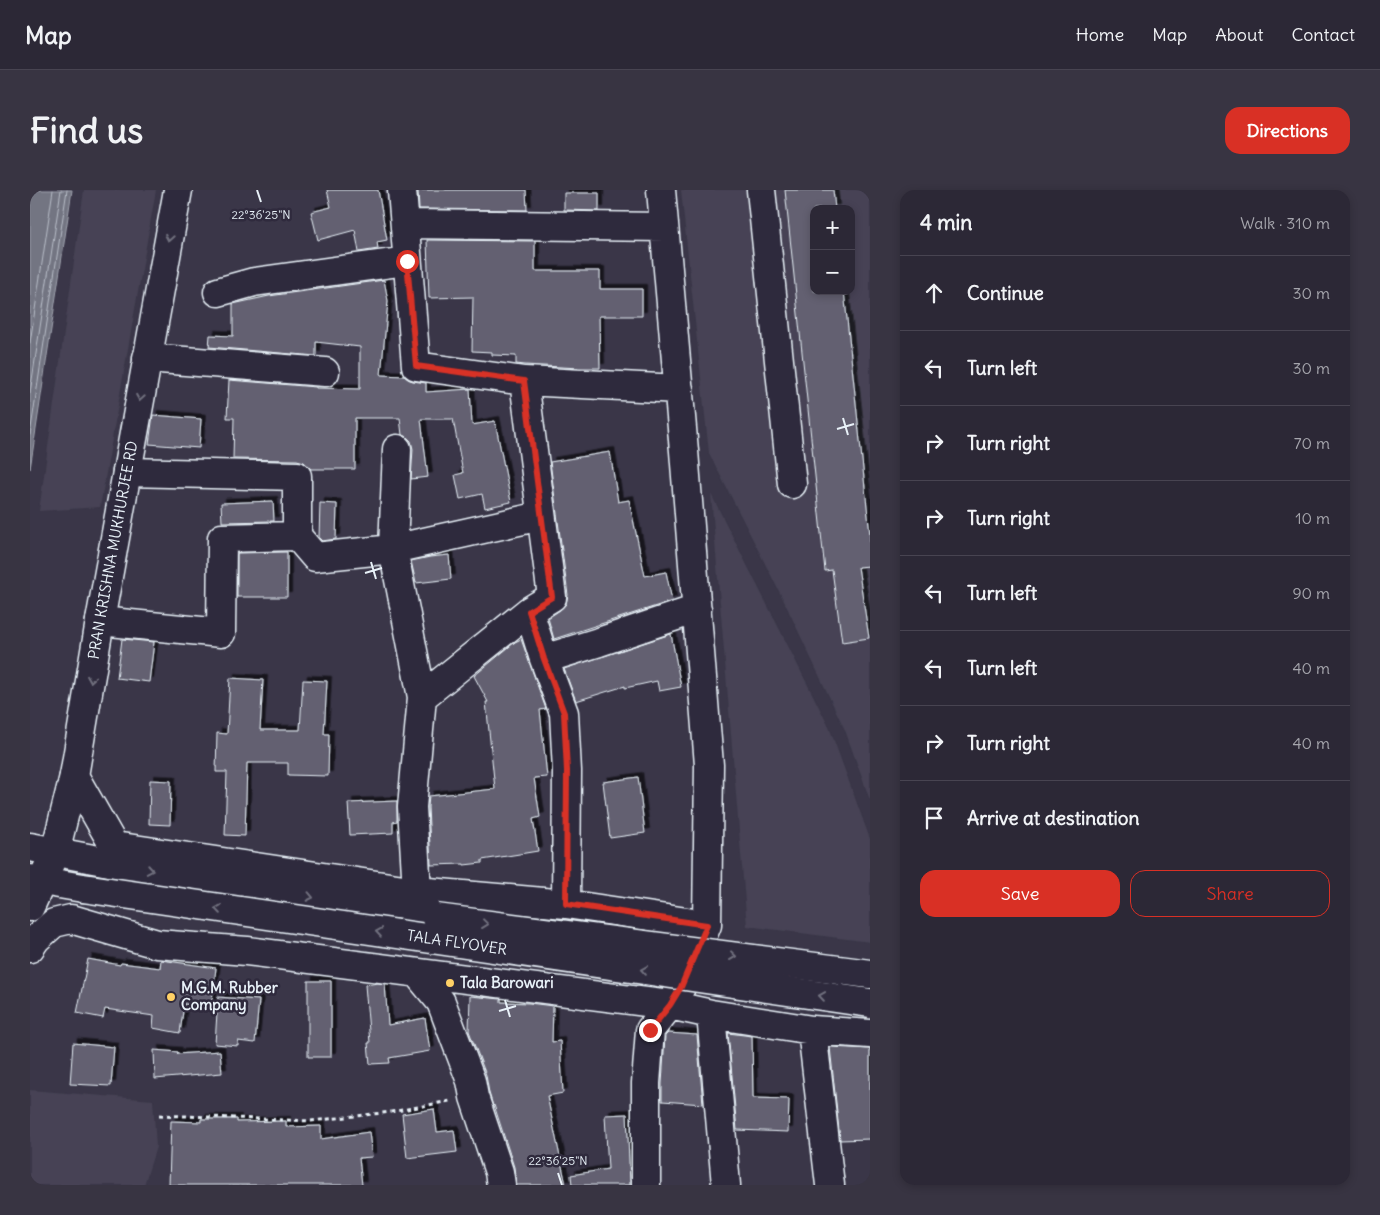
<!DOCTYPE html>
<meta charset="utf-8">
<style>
body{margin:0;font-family:Delius,sans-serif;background:#383442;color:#f1f3f6}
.controls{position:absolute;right:15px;top:15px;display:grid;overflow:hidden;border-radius:10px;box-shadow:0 2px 8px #0003}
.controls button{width:45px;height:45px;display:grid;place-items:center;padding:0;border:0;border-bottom:1px solid #484451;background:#2c2836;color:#f1f3f6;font:25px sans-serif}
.stop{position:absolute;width:15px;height:15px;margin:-11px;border:4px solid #d93025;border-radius:50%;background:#fff}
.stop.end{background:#d93025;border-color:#fff;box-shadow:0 1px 5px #0008}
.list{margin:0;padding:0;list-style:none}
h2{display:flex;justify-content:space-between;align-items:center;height:65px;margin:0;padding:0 20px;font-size:21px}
h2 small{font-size:16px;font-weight:400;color:#a6a6ad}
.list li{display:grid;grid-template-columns:32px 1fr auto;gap:15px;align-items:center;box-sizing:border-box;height:75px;padding:0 20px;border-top:1px solid #484451}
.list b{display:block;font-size:19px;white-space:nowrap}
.list em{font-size:16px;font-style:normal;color:#a6a6ad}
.actions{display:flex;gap:10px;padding:15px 20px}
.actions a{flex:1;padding:11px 0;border:1px solid #d93025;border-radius:15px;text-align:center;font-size:18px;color:#d93025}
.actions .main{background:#d93025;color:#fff}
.icon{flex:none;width:28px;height:28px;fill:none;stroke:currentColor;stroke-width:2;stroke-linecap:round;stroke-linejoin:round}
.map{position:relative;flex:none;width:840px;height:995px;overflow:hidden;border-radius:15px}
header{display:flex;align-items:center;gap:30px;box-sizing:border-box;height:70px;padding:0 25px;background:#2c2836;border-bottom:1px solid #484451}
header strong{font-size:24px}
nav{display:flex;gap:28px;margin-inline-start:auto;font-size:18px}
.intro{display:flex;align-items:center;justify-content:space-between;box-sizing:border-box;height:120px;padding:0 30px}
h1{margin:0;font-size:35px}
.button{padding:12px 22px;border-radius:15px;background:#d93025;color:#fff;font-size:18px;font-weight:700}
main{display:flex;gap:30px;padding:0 30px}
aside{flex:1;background:#2c2836;border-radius:15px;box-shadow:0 2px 8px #0003}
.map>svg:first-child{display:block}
.built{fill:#464354;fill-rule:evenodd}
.water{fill:#737482;stroke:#a2a6b1}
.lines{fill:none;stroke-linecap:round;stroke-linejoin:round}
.shore{stroke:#b9bfc9;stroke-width:1}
.building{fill:#636171;stroke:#e8f1f8;filter:url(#shadow)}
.minor-casing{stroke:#e8f1f8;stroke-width:31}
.major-casing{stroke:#e8f1f8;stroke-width:31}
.path{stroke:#e8f1f8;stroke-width:3;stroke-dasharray:4 4;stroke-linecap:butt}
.minor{stroke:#2f2a3d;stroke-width:28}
.major{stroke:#2f2a3d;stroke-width:28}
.major-bridge-casing{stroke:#e8f1f8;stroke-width:31;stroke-linecap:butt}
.major-bridge{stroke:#2f2a3d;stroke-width:28}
.oneway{stroke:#70707e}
.route{stroke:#d93025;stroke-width:6}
.ticks{fill:none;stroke:#e8f1f8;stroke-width:2}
.poi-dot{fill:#ffd166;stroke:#2f2a3d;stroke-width:2}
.labels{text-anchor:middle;stroke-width:5;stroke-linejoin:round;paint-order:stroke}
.street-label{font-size:15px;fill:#e8f1f8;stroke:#2f2a3d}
.poi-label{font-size:15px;font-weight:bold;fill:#e8f1f8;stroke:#2f2a3d;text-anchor:start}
.ticks-label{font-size:12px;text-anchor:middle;fill:#e8f1f8;stroke:#2f2a3d;stroke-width:5;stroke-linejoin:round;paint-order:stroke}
</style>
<header>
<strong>Map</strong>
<nav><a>Home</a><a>Map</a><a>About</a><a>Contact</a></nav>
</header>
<div class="intro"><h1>Find us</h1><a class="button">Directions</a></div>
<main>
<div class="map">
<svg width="840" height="995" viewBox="0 0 840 995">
<defs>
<filter id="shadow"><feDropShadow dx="4.5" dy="-4.5" stdDeviation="0" flood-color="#0009"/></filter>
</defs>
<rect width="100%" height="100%" fill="#3a3648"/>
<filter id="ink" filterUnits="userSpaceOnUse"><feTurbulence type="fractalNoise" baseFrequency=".02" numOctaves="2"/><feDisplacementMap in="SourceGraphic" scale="10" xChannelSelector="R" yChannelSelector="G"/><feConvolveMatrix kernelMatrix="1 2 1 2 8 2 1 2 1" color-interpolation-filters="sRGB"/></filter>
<g filter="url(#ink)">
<path class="built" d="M 54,0 L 126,0 L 70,317 L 9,321 Z
M 651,0 L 840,0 L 840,610 L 815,540 L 754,411 L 679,263 ZM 784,19 L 821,19 L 821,101 L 784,101 Z
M 681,304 L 799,537 L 840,649 L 840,752 L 717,736 Z
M 0,900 L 123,910 L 126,957 L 114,995 L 0,995 Z"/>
<path class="water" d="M 0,0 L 42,0 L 0,279 Z"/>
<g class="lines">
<path class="shore" d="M 0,153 L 23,0
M 0,203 L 31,0
M 0,245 L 37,0"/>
</g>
<path class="building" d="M 297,0 L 348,0 L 357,50 L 347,52 L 348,59 L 329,62 L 325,40 L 288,50 L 281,22 L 301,17 Z
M 388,0 L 496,0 L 497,20 L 389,19 Z
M 755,0 L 803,0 L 805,19 L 784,19 L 784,101 L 814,101 L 840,345 L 840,376 L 828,377 L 839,448 L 812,452 L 802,380 L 795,381 Z
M 534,3 L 569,3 L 569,21 L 534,20 Z
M 397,50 L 505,51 L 505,81 L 570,81 L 570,99 L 612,99 L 612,126 L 569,126 L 570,178 L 550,178 L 495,175 L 486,174 L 486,166 L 462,165 L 462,162 L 442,161 L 443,107 L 399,108 Z
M 354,90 L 358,111 L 351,185 L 374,186 L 378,189 L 383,191 L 396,193 L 396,202 L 440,199 L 442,235 L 465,231 L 481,312 L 455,318 L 452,304 L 430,309 L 425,285 L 433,283 L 423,229 L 391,229 L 398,287 L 381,289 L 383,259 L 381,251 L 376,246 L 372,245 L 370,228 L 325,228 L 325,279 L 281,279 L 274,272 L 267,270 L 203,269 L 204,228 L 197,228 L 199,190 L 286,197 L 286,198 L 330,199 L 330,157 L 286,152 L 286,166 L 179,157 L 180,145 L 203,146 L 203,114 L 239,106 Z
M 123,225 L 171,229 L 169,258 L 119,254 Z
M 580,262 L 588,312 L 599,310 L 615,386 L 636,382 L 642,411 L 524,449 L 518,428 L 530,420 L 536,414 L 538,405 L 520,272 Z
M 243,311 L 244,331 L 192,332 L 191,313 Z
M 290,313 L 307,314 L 306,349 L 292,351 L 289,348 Z
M 257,362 L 257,407 L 207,407 L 207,363 Z
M 419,365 L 421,389 L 386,393 L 381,371 L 400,367 Z
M 641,444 L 651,497 L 629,501 L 627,491 L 595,498 L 595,496 L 546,511 L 534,479 Z
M 92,449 L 124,452 L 119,492 L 87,488 Z
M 491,449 L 516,519 L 510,520 L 517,587 L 504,588 L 510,627 L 503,629 L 508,661 L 452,670 L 452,673 L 434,675 L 434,674 L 401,675 L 398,617 L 399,606 L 465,599 L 456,512 L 458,512 L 444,486 L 485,452 Z
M 200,488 L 233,490 L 230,540 L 270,540 L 273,490 L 297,491 L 294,544 L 299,544 L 298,586 L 258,585 L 258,573 L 217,573 L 215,646 L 195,645 L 197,582 L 186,582 L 187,543 L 197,544 Z
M 608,587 L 615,643 L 580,648 L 573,592 Z
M 120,590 L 141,591 L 140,635 L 119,634 Z
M 367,611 L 367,631 L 363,632 L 363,643 L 320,645 L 318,613 Z
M 58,769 L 90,775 L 91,773 L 130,778 L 131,770 L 186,778 L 181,818 L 154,814 L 150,843 L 123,838 L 124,826 L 75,819 L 73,828 L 47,823 Z
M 278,791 L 301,791 L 301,867 L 278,867 Z
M 348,793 L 355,794 L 358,835 L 395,828 L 400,861 L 359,868 L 360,873 L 340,874 L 338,853 L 340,853 L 335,795 Z
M 440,806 L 471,809 L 471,812 L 499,813 L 523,816 L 522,852 L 530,851 L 533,903 L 517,906 L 536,995 L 486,995 L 484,977 L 464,915 L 463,916 L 459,903 L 456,885 L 439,841 Z
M 188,807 L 229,810 L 225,853 L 208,851 L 208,856 L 185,854 Z
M 638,843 L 667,845 L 673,914 L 632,911 L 632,894 L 635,846 Z
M 698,843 L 722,846 L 723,908 L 759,909 L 758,942 L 707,940 Z
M 43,853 L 84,857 L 81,896 L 40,894 Z
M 800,857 L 840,859 L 840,949 L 810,950 Z
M 124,860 L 148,862 L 147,864 L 190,861 L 192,883 L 125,889 Z
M 404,919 L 407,942 L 424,940 L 427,962 L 377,968 L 372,924 Z
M 597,924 L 600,995 L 542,995 L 541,985 L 578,979 L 575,925 Z
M 171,929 L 207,929 L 207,932 L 256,931 L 256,937 L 291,936 L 291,949 L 339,942 L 342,967 L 329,968 L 332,995 L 139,995 L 141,931 L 171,932 Z"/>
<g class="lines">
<defs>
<path id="minor" d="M 372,0 L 386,176 L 494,191 L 522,407 L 499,421 L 392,507 L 382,617 L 387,701
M 731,0 L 762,294
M 375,34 L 634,37
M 188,102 L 224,92 L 377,71
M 117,168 L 295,182
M 494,191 L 649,199
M 367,259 L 363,359 L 392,507
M 97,282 L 267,286 L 267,346 L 285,367 L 363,359 L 511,326
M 499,421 L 514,469 L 534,523 L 537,581 L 536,714
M 70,431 L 191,443 L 192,348 L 267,346
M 514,469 L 569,452 L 667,419
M 44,586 L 84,656 L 387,701 L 536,714 L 677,735
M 0,758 L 6,749 L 24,733 L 41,729 L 127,754 L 217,761 L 640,815 L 681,824 L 782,840 L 840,844
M 387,783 L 411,812 L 441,891 L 444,907 L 469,982 L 471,995
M 681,824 L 696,995
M 782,840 L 800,995
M 616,995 L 616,893 L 620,840 L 640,815 L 651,797 L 677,735 L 679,575 L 654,261 L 631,0"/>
<g id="major">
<path d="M 0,657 L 121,680 L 216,694 L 322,716 L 406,728"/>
<path d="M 0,689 L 53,698"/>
<path id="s1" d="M 0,717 L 25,662 L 44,586 L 70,431 L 148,0"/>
</g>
</defs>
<use href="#minor" class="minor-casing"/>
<use href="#major" class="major-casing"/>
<path class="path" d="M 129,925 L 281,931 L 361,922 L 420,911"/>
<use href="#minor" class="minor"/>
<use href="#major" class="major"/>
<defs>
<g id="major-bridge">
<path id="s2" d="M 53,698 L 840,813"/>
<path d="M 406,728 L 840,784"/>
</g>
</defs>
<use href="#major-bridge" class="major-bridge-casing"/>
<use href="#major-bridge" class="major-bridge"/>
</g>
<defs><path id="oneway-chevron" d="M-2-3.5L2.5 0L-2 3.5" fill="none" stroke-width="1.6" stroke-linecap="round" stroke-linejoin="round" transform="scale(1.25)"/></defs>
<g class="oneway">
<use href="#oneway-chevron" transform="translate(139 48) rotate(100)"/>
<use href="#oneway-chevron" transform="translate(110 208) rotate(100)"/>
<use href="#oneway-chevron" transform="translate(61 489) rotate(99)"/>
<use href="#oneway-chevron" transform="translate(120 680) rotate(10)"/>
<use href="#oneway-chevron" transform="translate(280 707) rotate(12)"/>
<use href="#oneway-chevron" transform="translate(188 719) rotate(-172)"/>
<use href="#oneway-chevron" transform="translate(455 734) rotate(7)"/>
<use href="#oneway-chevron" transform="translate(349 742) rotate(-172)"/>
<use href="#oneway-chevron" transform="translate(703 766) rotate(7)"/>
<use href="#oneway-chevron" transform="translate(614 780) rotate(-172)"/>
<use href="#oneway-chevron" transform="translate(792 806) rotate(-172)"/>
</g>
</g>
<g class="lines" filter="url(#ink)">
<path class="route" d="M 377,71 L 386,176 L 494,191 L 522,407 L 499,421 L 514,469 L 534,523 L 537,581 L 536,714 L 677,735 L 651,797 L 640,815 L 620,840"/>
</g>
<path class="ticks" d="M 227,0 L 231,12M 813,228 L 818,245M 807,239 L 824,234M 341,372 L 346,389M 335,383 L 352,378M 475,810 L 480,827M 469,821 L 486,816M 528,983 L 532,995"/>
<g class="poi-dot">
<circle cx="420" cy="793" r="5"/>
<circle cx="141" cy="807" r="5"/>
</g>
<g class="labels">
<g class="street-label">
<text dy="5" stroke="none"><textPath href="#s1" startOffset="368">PRAN KRISHNA MUKHURJEE RD</textPath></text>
<text dy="5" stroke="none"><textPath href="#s2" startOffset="378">TALA FLYOVER</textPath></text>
</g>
<g class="poi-label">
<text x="430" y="798">Tala Barowari</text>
<text x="151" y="803">M.G.M. Rubber<tspan x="151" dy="17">Company</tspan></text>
</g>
</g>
<g class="ticks-label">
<text x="231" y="29">22°36'25"N</text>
<text x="528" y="975">22°36'25"N</text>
</g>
</svg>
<div class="controls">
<button>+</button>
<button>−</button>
</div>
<div class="stop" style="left:377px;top:71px"></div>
<div class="stop end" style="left:620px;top:840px"></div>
</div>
<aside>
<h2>4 min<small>Walk · 310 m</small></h2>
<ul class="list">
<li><svg class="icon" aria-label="ahead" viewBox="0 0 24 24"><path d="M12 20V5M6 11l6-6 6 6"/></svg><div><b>Continue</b></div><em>30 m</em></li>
<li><svg class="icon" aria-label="left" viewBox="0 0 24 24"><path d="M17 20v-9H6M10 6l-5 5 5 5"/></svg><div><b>Turn left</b></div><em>30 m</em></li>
<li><svg class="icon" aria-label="right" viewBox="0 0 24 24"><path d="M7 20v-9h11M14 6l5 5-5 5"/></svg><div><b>Turn right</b></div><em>70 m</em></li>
<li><svg class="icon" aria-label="right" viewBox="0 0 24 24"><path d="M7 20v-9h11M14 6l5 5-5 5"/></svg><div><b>Turn right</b></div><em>10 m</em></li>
<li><svg class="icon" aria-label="left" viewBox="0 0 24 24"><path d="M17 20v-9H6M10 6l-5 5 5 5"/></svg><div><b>Turn left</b></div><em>90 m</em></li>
<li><svg class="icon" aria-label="left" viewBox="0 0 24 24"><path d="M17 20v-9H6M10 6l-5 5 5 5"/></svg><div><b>Turn left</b></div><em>40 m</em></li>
<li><svg class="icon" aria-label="right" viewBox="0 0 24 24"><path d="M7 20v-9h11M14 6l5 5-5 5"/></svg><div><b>Turn right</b></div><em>40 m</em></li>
<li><svg class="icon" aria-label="arrive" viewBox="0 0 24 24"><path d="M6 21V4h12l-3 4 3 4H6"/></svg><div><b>Arrive at destination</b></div></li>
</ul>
<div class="actions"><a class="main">Save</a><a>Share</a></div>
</aside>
</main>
